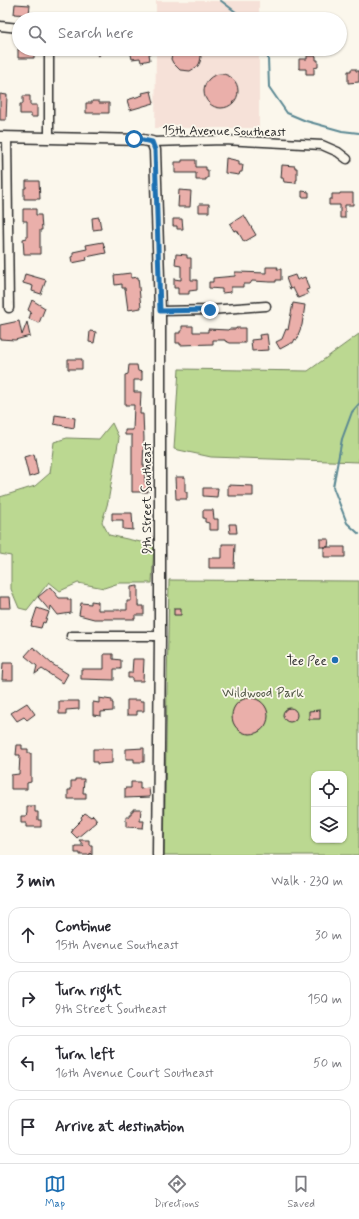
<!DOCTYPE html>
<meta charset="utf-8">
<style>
body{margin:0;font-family:Mynerve,sans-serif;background:#f7f7f7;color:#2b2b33}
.controls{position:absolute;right:12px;bottom:12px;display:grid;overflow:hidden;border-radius:8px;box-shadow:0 1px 3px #0004}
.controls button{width:36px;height:36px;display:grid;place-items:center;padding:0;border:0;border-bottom:1px solid #e1e1e2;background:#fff;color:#2b2b33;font:20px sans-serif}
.stop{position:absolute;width:12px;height:12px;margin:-9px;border:3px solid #1f6fb2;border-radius:50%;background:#fff}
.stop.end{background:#1f6fb2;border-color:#fff;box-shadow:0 1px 4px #0008}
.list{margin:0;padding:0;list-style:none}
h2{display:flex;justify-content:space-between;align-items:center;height:52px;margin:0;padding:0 16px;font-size:17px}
h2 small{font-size:13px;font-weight:400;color:#7c7c81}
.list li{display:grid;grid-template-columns:26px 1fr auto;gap:12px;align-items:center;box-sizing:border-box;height:56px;margin:0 8px 8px;padding:0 8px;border:1px solid #e1e1e2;border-radius:12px}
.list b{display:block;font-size:15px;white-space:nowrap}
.list p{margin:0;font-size:13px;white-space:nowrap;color:#7c7c81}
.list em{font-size:13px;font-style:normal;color:#7c7c81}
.icon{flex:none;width:22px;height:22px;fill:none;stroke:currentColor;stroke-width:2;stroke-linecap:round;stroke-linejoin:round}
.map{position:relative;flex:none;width:359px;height:855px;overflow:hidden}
.search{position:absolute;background:#fff;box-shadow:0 1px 3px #0004;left:12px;right:12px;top:12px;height:44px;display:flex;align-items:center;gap:10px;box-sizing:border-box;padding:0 14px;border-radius:22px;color:#7c7c81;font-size:15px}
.sheet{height:308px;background:#fff}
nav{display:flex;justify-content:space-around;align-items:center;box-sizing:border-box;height:56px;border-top:1px solid #e1e1e2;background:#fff;font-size:11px;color:#7c7c81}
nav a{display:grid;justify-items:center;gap:2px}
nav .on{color:#1f6fb2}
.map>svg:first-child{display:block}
.built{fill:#f6e1d8}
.green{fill:#bbd891;stroke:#73825e;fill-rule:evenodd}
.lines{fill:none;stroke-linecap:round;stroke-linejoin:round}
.stream{stroke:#5a8893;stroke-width:2}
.building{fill:#eaafaa;stroke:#2b2b2b}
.minor-casing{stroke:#2b2b2b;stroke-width:11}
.tertiary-casing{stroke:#2b2b2b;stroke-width:13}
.minor{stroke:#fbf7ec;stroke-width:8}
.tertiary{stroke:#fbf7ec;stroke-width:10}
.route{stroke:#1f6fb2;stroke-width:5}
.poi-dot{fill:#1f6fb2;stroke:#fbf7ec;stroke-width:1.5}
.labels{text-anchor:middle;stroke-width:3.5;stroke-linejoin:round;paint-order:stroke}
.street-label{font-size:13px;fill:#2b2b2b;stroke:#fbf7ec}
.poi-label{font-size:13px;fill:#2b2b2b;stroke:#fbf7ec;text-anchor:end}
.park-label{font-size:13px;fill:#4f5644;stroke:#fbf7ec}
</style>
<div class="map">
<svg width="359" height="855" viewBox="0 0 359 855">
<rect width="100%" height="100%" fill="#fbf7ec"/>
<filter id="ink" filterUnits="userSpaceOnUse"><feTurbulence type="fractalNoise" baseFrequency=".025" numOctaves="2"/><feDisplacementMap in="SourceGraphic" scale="8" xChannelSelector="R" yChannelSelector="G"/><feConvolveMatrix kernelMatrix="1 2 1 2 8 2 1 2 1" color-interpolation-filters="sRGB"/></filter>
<g filter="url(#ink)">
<path class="built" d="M 156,1 L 259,1 L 259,19 L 156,19 Z
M 156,49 L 259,49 L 259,128 L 155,128 Z"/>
<path class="green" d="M 359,334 L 359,462 L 211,457 L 174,449 L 179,369 L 308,371 Z
M 112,423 L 119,438 L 108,502 L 102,522 L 109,535 L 154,545 L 152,583 L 119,583 L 104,588 L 78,583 L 60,591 L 49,582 L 27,610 L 19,608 L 11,589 L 11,556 L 0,554 L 0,497 L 35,486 L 50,473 L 54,442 L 67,438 L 99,439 Z
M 169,580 L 359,581 L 359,855 L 164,855 ZM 314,774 L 344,774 L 344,840 L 314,840 Z"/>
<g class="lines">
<path class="stream" d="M 220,0 L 245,19
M 265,49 L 268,58 L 269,87 L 287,113 L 306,121 L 342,131 L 359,133
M 359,404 L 352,412 L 342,439 L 333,487 L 347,523 L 359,534"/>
</g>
<path class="building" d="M 15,4 L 30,5 L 29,15 L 14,14 Z
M 18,49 L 34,49 L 34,58 L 18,58 Z
M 89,49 L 103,49 L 99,56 Z
M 134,49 L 161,49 L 161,52 L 149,54 L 150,60 L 141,62 L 140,58 L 132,59 L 130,50 Z
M 173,49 L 199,49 L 201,57 L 200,62 L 198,66 L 190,71 L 180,70 L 173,63 L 171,59 Z
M 307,56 L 316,56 L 316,60 L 318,60 L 318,67 L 314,68 L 314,74 L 306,74 L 306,69 L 299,69 L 299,59 L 307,59 Z
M 351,69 L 356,69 L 356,71 L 359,71 L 359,82 L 348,83 L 348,71 L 351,71 Z
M204 91a17 17 0 1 1 34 0a17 17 0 1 1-34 0Z
M 151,91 L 154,103 L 130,110 L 127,100 L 143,95 L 142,93 Z
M 0,94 L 7,95 L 6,120 L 0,120 Z
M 23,96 L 30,96 L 30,105 L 37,105 L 37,117 L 31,117 L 31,114 L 20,114 L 20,104 L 23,104 Z
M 92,101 L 99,101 L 99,103 L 109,103 L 109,113 L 86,113 L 86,103 L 92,103 Z
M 226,158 L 239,161 L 239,165 L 243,165 L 242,172 L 240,172 L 239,175 L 225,173 Z
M 182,160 L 196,160 L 196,167 L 206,167 L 206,170 L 208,170 L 208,178 L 206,178 L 206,180 L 196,180 L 196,173 L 175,173 L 175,162 L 182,162 Z
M 282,165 L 295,166 L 295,168 L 297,168 L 297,180 L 296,180 L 296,183 L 284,182 L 283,178 L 281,178 Z
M 26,181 L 39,181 L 40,199 L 24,199 L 24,188 L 26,188 Z
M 179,190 L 191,191 L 190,207 L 178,207 Z
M 302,191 L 309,192 L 309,197 L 302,197 Z
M 340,193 L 353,193 L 353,205 L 345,205 L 345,218 L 340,218 L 340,205 L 329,205 L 329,199 L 332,199 L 332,194 L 340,194 Z
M 199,204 L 209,204 L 209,212 L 199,212 Z
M 23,209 L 36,209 L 36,215 L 41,215 L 42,230 L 40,230 L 40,254 L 24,254 L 23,239 L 27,238 L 27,221 L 23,221 Z
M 244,215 L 256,235 L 244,242 L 237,230 L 234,231 L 230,224 Z
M 99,217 L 101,229 L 93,230 L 92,218 Z
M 173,219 L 182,219 L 183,229 L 177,229 L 177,226 L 173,226 Z
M 103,242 L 106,253 L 86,257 L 87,260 L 72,263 L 71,257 L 73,256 L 73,252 L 87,249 L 86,245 Z
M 176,254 L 187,255 L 187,258 L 191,258 L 191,280 L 197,280 L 197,290 L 189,291 L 189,294 L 178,294 L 178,288 L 174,288 L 174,279 L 181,280 L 181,266 L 175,265 Z
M 266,267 L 278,267 L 277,269 L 281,269 L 281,280 L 276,280 L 276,282 L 270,282 L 252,281 L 250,284 L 243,284 L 243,287 L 231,287 L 231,292 L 222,293 L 222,289 L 209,288 L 209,282 L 213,282 L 213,278 L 235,276 L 235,272 L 238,272 L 266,273 Z
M 131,273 L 131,278 L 138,277 L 141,308 L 128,310 L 125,288 L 122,288 L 122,284 L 115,285 L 114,275 Z
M 25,274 L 46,280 L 41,294 L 32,291 L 33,286 L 23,283 Z
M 295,275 L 297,280 L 305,277 L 309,289 L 306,290 L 308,294 L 298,298 L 293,288 L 290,289 L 286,278 Z
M 32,300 L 45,308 L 39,323 L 29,319 L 31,312 L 28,310 Z
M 293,303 L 305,305 L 302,325 L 298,335 L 299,335 L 297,340 L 295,339 L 293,343 L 291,343 L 280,349 L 276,342 L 282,339 L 286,329 L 288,330 Z
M 19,321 L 22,335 L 27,322 L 30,336 L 15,340 L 0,339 L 0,325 Z
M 182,326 L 193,326 L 193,332 L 208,332 L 208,329 L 228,330 L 229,329 L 236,329 L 236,328 L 245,328 L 245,343 L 230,343 L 228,342 L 225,341 L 225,340 L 213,340 L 213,344 L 180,345 L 180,343 L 176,343 L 176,333 L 180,333 L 180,331 L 182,331 Z
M 90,331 L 96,332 L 94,343 L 89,342 Z
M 267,334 L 269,350 L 252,351 L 251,340 L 260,339 L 259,335 Z
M 68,359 L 82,359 L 82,369 L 68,369 Z
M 129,365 L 137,365 L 138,371 L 142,372 L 142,380 L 134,380 L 134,392 L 141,392 L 140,414 L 143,414 L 144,439 L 143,465 L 144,465 L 145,483 L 147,483 L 148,492 L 132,492 L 132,435 L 125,435 L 125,430 L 133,430 L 134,405 L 125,405 L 125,375 L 128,374 Z
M 55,415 L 75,418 L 74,428 L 54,424 Z
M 34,454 L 38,474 L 29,477 L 24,457 Z
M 175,477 L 185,477 L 185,492 L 187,492 L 187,499 L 176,499 Z
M 228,485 L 253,486 L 253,496 L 228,496 Z
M 203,488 L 218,488 L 217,497 L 203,496 Z
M 203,510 L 213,510 L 214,519 L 218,519 L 218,530 L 209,530 L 209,523 L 205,522 L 205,518 L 203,518 Z
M 112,513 L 132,513 L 133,530 L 123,529 L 123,520 L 112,520 Z
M 229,524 L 236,524 L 237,533 L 230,533 Z
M 320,539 L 329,539 L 328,547 L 320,547 Z
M 222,544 L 235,544 L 234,568 L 209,568 L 209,558 L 222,558 Z
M 324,547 L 345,547 L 345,557 L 324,557 Z
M 138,586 L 138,606 L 144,606 L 144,615 L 135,615 L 135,619 L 94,619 L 79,615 L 81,603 L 91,604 L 91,601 L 98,602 L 98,610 L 127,610 L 127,601 L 131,601 L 131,587 Z
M 50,587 L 59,598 L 68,598 L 68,600 L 71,600 L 71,613 L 58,615 L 51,606 L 50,611 L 38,597 Z
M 0,597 L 10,597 L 11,608 L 0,608 Z
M 37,608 L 49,612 L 45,623 L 43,622 L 41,628 L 31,626 Z
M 174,608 L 181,608 L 181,615 L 174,615 Z
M 33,647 L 52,664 L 68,674 L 63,683 L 42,669 L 35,674 L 37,666 L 25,656 Z
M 104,654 L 113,654 L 113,659 L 121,660 L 121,669 L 114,669 L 114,680 L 81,679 L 81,669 L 104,669 Z
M 133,659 L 144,659 L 143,681 L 132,681 L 132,678 L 128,678 L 128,673 L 132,673 Z
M 3,663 L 13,663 L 13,680 L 2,680 Z
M 99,698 L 112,700 L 112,703 L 113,703 L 113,711 L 101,712 L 101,716 L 93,715 L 93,702 L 99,703 Z
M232 716a18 18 0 1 1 36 0a18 18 0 1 1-36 0Z
M 127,700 L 140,700 L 140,701 L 144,701 L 144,711 L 137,711 L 137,715 L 127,715 Z
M 59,701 L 79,701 L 79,709 L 66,710 L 66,714 L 59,714 Z
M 27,703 L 35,714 L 27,720 L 24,717 L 17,721 L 11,713 Z
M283 715a7 7 0 1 1 14 0a7 7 0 1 1-14 0Z
M 320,710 L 320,719 L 309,719 L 309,711 Z
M 17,745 L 22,745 L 22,749 L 28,749 L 28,753 L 31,753 L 31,782 L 27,783 L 27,789 L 11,789 L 11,775 L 19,774 L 20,755 L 16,755 Z
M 144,748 L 144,762 L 134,762 L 134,759 L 126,759 L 126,749 Z
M 93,749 L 112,749 L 112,763 L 97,764 L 97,762 L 93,762 Z
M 75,779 L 84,779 L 83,793 L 86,793 L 86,799 L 68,799 L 68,790 L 71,790 L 71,781 L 75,781 Z
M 131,782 L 140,782 L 140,789 L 149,788 L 150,797 L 125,798 L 125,788 L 131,788 Z
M 27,806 L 35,806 L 35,812 L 38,812 L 38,820 L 41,820 L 41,827 L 26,827 L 26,823 L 21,823 L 21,816 L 26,816 L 27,813 Z
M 133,809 L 141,809 L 140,821 L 144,821 L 143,828 L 126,827 L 126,817 L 129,817 L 129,814 L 131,814 L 131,811 L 133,811 Z
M 85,813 L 91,817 L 93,815 L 97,820 L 95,821 L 96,822 L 77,838 L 71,832 L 73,831 L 72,829 L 82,819 L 81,817 Z
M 79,840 L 89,840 L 89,845 L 92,845 L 92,855 L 90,853 L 90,855 L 80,855 L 80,853 L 75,853 L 75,846 L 84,846 Z"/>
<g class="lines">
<defs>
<path id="minor" d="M 0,26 L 19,28
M 7,137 L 9,308
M 49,137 L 49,49
M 152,142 L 224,140 L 322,145 L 338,152 L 347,159
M 160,311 L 210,310 L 266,306
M 71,636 L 160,636"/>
<path id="tertiary" d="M 0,137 L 143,140 L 152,142 L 155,150 L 160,311 L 160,636 L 158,855"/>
</defs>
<use href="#minor" class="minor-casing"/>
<use href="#tertiary" class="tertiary-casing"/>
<use href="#minor" class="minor"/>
<use href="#tertiary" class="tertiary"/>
</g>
</g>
<g class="lines" filter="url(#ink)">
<path class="route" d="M 134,139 L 143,140 L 152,142 L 155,150 L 160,311 L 210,310"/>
</g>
<circle class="poi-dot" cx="335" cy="660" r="4"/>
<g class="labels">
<g class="street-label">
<text transform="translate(224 130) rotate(1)" y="5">15th Avenue Southeast</text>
<text transform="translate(146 498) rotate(-90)" y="5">9th Street Southeast</text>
</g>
<g class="poi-label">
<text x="327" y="665">Tee Pee</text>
</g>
<g class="park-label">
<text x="263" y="697">Wildwood Park</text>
</g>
</g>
</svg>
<div class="controls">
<button><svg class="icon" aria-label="locate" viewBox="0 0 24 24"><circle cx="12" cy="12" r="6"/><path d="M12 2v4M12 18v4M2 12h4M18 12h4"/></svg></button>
<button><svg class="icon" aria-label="layers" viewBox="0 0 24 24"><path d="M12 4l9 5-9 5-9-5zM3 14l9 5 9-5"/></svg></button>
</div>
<div class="stop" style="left:134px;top:139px"></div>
<div class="stop end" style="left:210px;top:310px"></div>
<div class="search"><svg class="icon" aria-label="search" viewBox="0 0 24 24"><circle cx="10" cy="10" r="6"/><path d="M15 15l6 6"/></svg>Search here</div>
</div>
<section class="sheet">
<h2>3 min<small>Walk · 230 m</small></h2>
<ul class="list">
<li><svg class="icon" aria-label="ahead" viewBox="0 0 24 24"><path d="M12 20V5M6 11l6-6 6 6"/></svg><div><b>Continue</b><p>15th Avenue Southeast</p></div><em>30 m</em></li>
<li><svg class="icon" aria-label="right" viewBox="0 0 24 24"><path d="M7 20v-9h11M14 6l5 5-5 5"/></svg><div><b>Turn right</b><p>9th Street Southeast</p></div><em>150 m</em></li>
<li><svg class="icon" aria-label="left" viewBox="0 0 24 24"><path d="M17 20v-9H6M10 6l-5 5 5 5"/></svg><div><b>Turn left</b><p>16th Avenue Court Southeast</p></div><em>50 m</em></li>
<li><svg class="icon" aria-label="arrive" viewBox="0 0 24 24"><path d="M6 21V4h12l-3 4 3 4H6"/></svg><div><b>Arrive at destination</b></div></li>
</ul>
</section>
<nav>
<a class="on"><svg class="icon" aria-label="map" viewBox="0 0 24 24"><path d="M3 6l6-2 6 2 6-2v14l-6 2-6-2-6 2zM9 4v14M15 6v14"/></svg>Map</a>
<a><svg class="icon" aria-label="directions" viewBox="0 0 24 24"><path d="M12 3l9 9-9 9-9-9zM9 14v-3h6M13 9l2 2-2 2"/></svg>Directions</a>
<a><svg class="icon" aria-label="saved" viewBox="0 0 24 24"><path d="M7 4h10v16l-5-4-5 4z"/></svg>Saved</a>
</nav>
